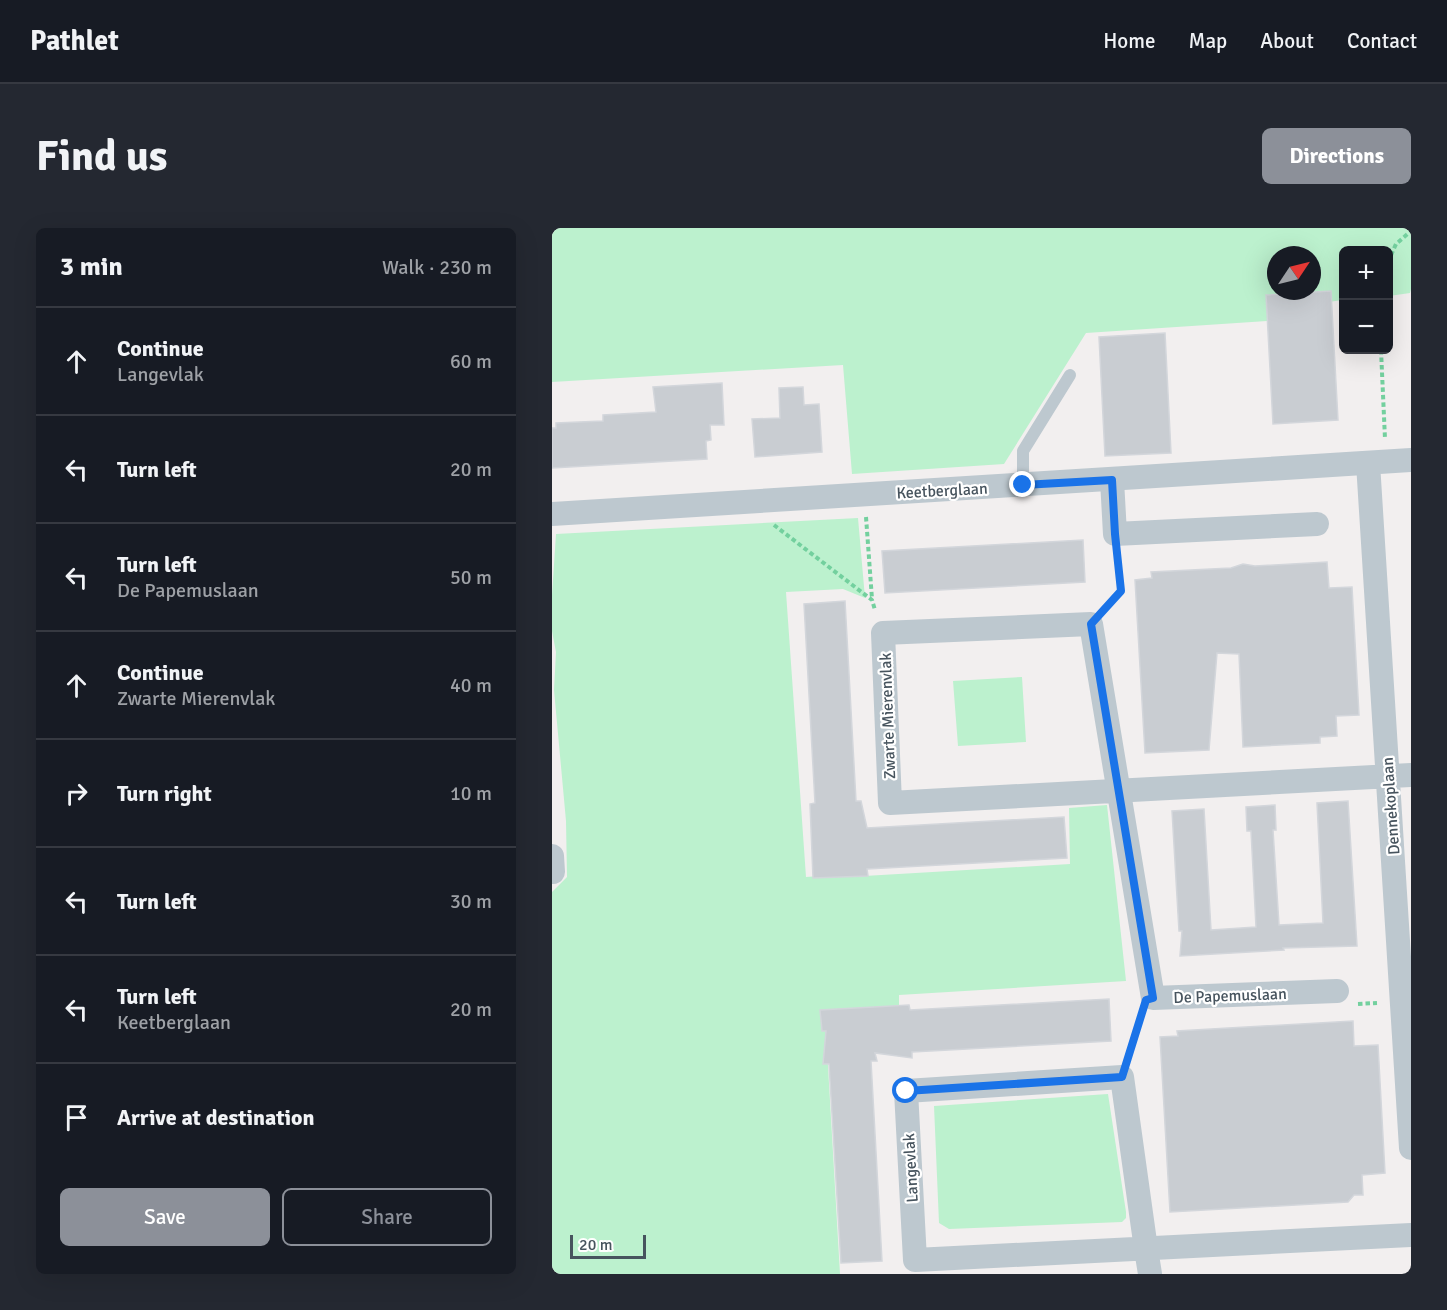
<!DOCTYPE html>
<meta charset="utf-8">
<style>
body{margin:0;font-family:Signika,sans-serif;background:#242831;color:#f1f3f6}
.controls{position:absolute;right:18px;top:18px;display:grid;overflow:hidden;border-radius:9px;box-shadow:0 6px 24px #0002}
.controls button{width:54px;height:54px;display:grid;place-items:center;padding:0;border:0;border-bottom:2px solid #363941;background:#171b24;color:#f1f3f6;font:30px sans-serif}
.compass{position:absolute;left:715px;top:18px;width:54px;height:54px;border-radius:50%;background:#171b24;box-shadow:0 6px 24px #0002;rotate:55deg}
.scale{position:absolute;left:18px;bottom:15px;width:76px;box-sizing:border-box;padding-left:6px;border:3px solid #47545e;border-top:0;font-size:16px;line-height:21px;white-space:nowrap;color:#47545e;-webkit-text-stroke:4px #fff;paint-order:stroke}
.stop{position:absolute;width:18px;height:18px;margin:-14px;border:4px solid #1a73e8;border-radius:50%;background:#fff}
.stop.end{background:#1a73e8;border-color:#fff;box-shadow:0 2px 6px #0008}
.list{margin:0;padding:0;list-style:none}
h2{display:flex;justify-content:space-between;align-items:center;height:78px;margin:0;padding:0 24px;font-size:26px}
h2 small{font-size:20px;font-weight:400;color:#9ea1a6}
.list li{display:grid;grid-template-columns:39px 1fr auto;gap:18px;align-items:center;box-sizing:border-box;height:108px;padding:0 24px;border-top:2px solid #363941}
.list b{display:block;font-size:22px;white-space:nowrap}
.list p{margin:0;font-size:20px;white-space:nowrap;color:#9ea1a6}
.list em{font-size:20px;font-style:normal;color:#9ea1a6}
.actions{display:flex;gap:12px;padding:18px 24px}
.actions a{flex:1;padding:14px 0;border:2px solid #8c9099;border-radius:9px;text-align:center;font-size:21px;color:#8c9099}
.actions .main{background:#8c9099;color:#fff}
.icon{flex:none;width:33px;height:33px;fill:none;stroke:currentColor;stroke-width:2;stroke-linecap:round;stroke-linejoin:round}
.map{position:relative;flex:none;width:859px;height:1046px;overflow:hidden;border-radius:9px}
header{display:flex;align-items:center;gap:36px;box-sizing:border-box;height:84px;padding:0 30px;background:#171b24;border-bottom:2px solid #363941}
header strong{font-size:28px}
nav{display:flex;gap:33px;margin-inline-start:auto;font-size:21px}
.intro{display:flex;align-items:center;justify-content:space-between;box-sizing:border-box;height:144px;padding:0 36px}
h1{margin:0;font-size:42px}
.button{padding:15px 27px;border-radius:9px;background:#8c9099;color:#fff;font-size:21px;font-weight:700}
main{display:flex;gap:36px;padding:0 36px}
aside{flex:1;background:#171b24;border-radius:9px;box-shadow:0 6px 24px #0002}
.map>svg:first-child{display:block}
.green{fill:#bcf1ce;fill-rule:evenodd}
.building{fill:#c9cdd2;stroke:#d3d6db;stroke-width:1.5}
.lines{fill:none;stroke-linecap:round;stroke-linejoin:round}
.path{stroke:#73d09e;stroke-width:4;stroke-dasharray:4.5 3;stroke-linecap:butt}
.service{stroke:#bdc8cf;stroke-width:12}
.minor{stroke:#bdc8cf;stroke-width:24}
.route{stroke:#1a73e8;stroke-width:8}
.labels{text-anchor:middle;stroke-width:4.5;stroke-linejoin:round;paint-order:stroke}
.street-label{font-size:16px;fill:#47545e;stroke:#fff}
</style>
<header>
<strong>Pathlet</strong>
<nav><a>Home</a><a>Map</a><a>About</a><a>Contact</a></nav>
</header>
<div class="intro"><h1>Find us</h1><a class="button">Directions</a></div>
<main>
<aside>
<h2>3 min<small>Walk · 230 m</small></h2>
<ul class="list">
<li><svg class="icon" aria-label="ahead" viewBox="0 0 24 24"><path d="M12 20V5M6 11l6-6 6 6"/></svg><div><b>Continue</b><p>Langevlak</p></div><em>60 m</em></li>
<li><svg class="icon" aria-label="left" viewBox="0 0 24 24"><path d="M17 20v-9H6M10 6l-5 5 5 5"/></svg><div><b>Turn left</b></div><em>20 m</em></li>
<li><svg class="icon" aria-label="left" viewBox="0 0 24 24"><path d="M17 20v-9H6M10 6l-5 5 5 5"/></svg><div><b>Turn left</b><p>De Papemuslaan</p></div><em>50 m</em></li>
<li><svg class="icon" aria-label="ahead" viewBox="0 0 24 24"><path d="M12 20V5M6 11l6-6 6 6"/></svg><div><b>Continue</b><p>Zwarte Mierenvlak</p></div><em>40 m</em></li>
<li><svg class="icon" aria-label="right" viewBox="0 0 24 24"><path d="M7 20v-9h11M14 6l5 5-5 5"/></svg><div><b>Turn right</b></div><em>10 m</em></li>
<li><svg class="icon" aria-label="left" viewBox="0 0 24 24"><path d="M17 20v-9H6M10 6l-5 5 5 5"/></svg><div><b>Turn left</b></div><em>30 m</em></li>
<li><svg class="icon" aria-label="left" viewBox="0 0 24 24"><path d="M17 20v-9H6M10 6l-5 5 5 5"/></svg><div><b>Turn left</b><p>Keetberglaan</p></div><em>20 m</em></li>
<li><svg class="icon" aria-label="arrive" viewBox="0 0 24 24"><path d="M6 21V4h12l-3 4 3 4H6"/></svg><div><b>Arrive at destination</b></div></li>
</ul>
<div class="actions"><a class="main">Save</a><a>Share</a></div>
</aside>
<div class="map">
<svg width="859" height="1046" viewBox="0 0 859 1046">
<rect width="100%" height="100%" fill="#f2efef"/>
<path class="green" d="M 0,0 L 859,0 L 859,61 L 858,65 L 837,68 L 836,22 L 792,22 L 791,72 L 739,79 L 715,93 L 534,105 L 452,236 L 300,246 L 291,137 L 0,154 ZM 724,27 L 760,27 L 760,63 L 724,63 Z
M 306,290 L 313,370 L 291,361 L 234,364 L 254,649 L 282,647 L 295,649 L 518,636 L 517,580 L 555,577 L 574,753 L 347,767 L 347,780 L 273,786 L 288,1046 L 0,1046 L 0,664 L 15,649 L 14,593 L 2,462 L 4,424 L 0,403 L 0,367 L 4,306 Z
M 470,449 L 474,514 L 406,518 L 401,453 Z
M 556,866 L 574,984 L 574,990 L 570,994 L 397,1001 L 387,995 L 382,878 Z"/>
<path class="building" d="M 779,63 L 786,192 L 721,196 L 714,67 Z
M 613,105 L 619,225 L 553,228 L 547,109 Z
M 170,155 L 172,197 L 158,197 L 159,212 L 154,213 L 155,231 L 0,240 L 0,200 L 4,200 L 4,195 L 51,193 L 51,187 L 104,184 L 101,159 Z
M 251,159 L 252,177 L 267,176 L 270,224 L 203,229 L 200,191 L 228,190 L 227,160 Z
M 531,312 L 533,354 L 333,365 L 330,323 Z
M 775,334 L 777,360 L 800,359 L 807,487 L 784,488 L 785,508 L 768,509 L 768,515 L 691,519 L 687,426 L 665,425 L 657,522 L 593,525 L 583,352 L 600,350 L 599,344 L 679,340 L 691,336 L 703,338 Z
M 293,373 L 304,573 L 309,573 L 315,600 L 512,589 L 515,630 L 315,641 L 316,648 L 261,650 L 258,576 L 263,575 L 252,376 Z
M 796,573 L 805,718 L 731,720 L 732,722 L 628,728 L 630,703 L 627,703 L 620,583 L 652,581 L 659,702 L 704,699 L 699,603 L 695,603 L 694,579 L 723,577 L 724,602 L 721,602 L 727,697 L 771,695 L 765,575 Z
M 557,771 L 559,813 L 360,824 L 360,830 L 323,825 L 325,833 L 319,833 L 330,1033 L 289,1035 L 277,836 L 271,836 L 274,803 L 270,803 L 268,782 L 357,777 L 358,782 Z
M 801,793 L 802,818 L 826,817 L 833,945 L 810,947 L 811,967 L 802,967 L 796,974 L 618,984 L 608,809 L 626,808 L 625,803 Z"/>
<g class="lines">
<path class="path" d="M 836,34 L 844,16 L 859,3
M 829,122 L 833,211
M 314,289 L 320,371
M 222,297 L 320,372 L 323,382
M 555,378 L 569,363 L 565,331
M 806,776 L 825,775
M 577,828 L 589,789"/>
<path class="service" d="M 471,257 L 471,223 L 518,147"/>
<path class="minor" d="M 816,235 L 859,920
M 560,252 L 563,306 L 765,296
M 0,286 L 859,232
M 0,628 L 1,644
M 785,763 L 601,770 L 539,396 L 331,405 L 338,575 L 859,547
M 598,1046 L 594,1021 L 570,849 L 354,863 L 363,1032 L 859,1007"/>
</g>
<g class="lines">
<path class="route" d="M 354,863 L 570,849 L 594,772 L 601,770 L 539,396 L 569,363 L 563,306 L 560,252 L 471,257"/>
</g>
<g class="labels">
<g class="street-label">
<text transform="translate(390 262) rotate(-3)" y="6">Keetberglaan</text>
<text transform="translate(335 488) rotate(-92)" y="6">Zwarte Mierenvlak</text>
<text transform="translate(838 578) rotate(-94)" y="6">Dennekoplaan</text>
<text transform="translate(678 767) rotate(-2)" y="6">De Papemuslaan</text>
<text transform="translate(358 940) rotate(-93)" y="6">Langevlak</text>
</g>
</g>
</svg>
<div class="controls">
<button>+</button>
<button>−</button>
</div>
<svg class="compass" viewBox="-18 -18 36 36"><path d="M0-13l5 13h-10z" fill="#e53935"/><path d="M0 13l5-13h-10z" fill="#9ea1a6"/></svg>
<div class="scale">20 m</div>
<div class="stop" style="left:354px;top:863px"></div>
<div class="stop end" style="left:471px;top:257px"></div>
</div>
</main>
